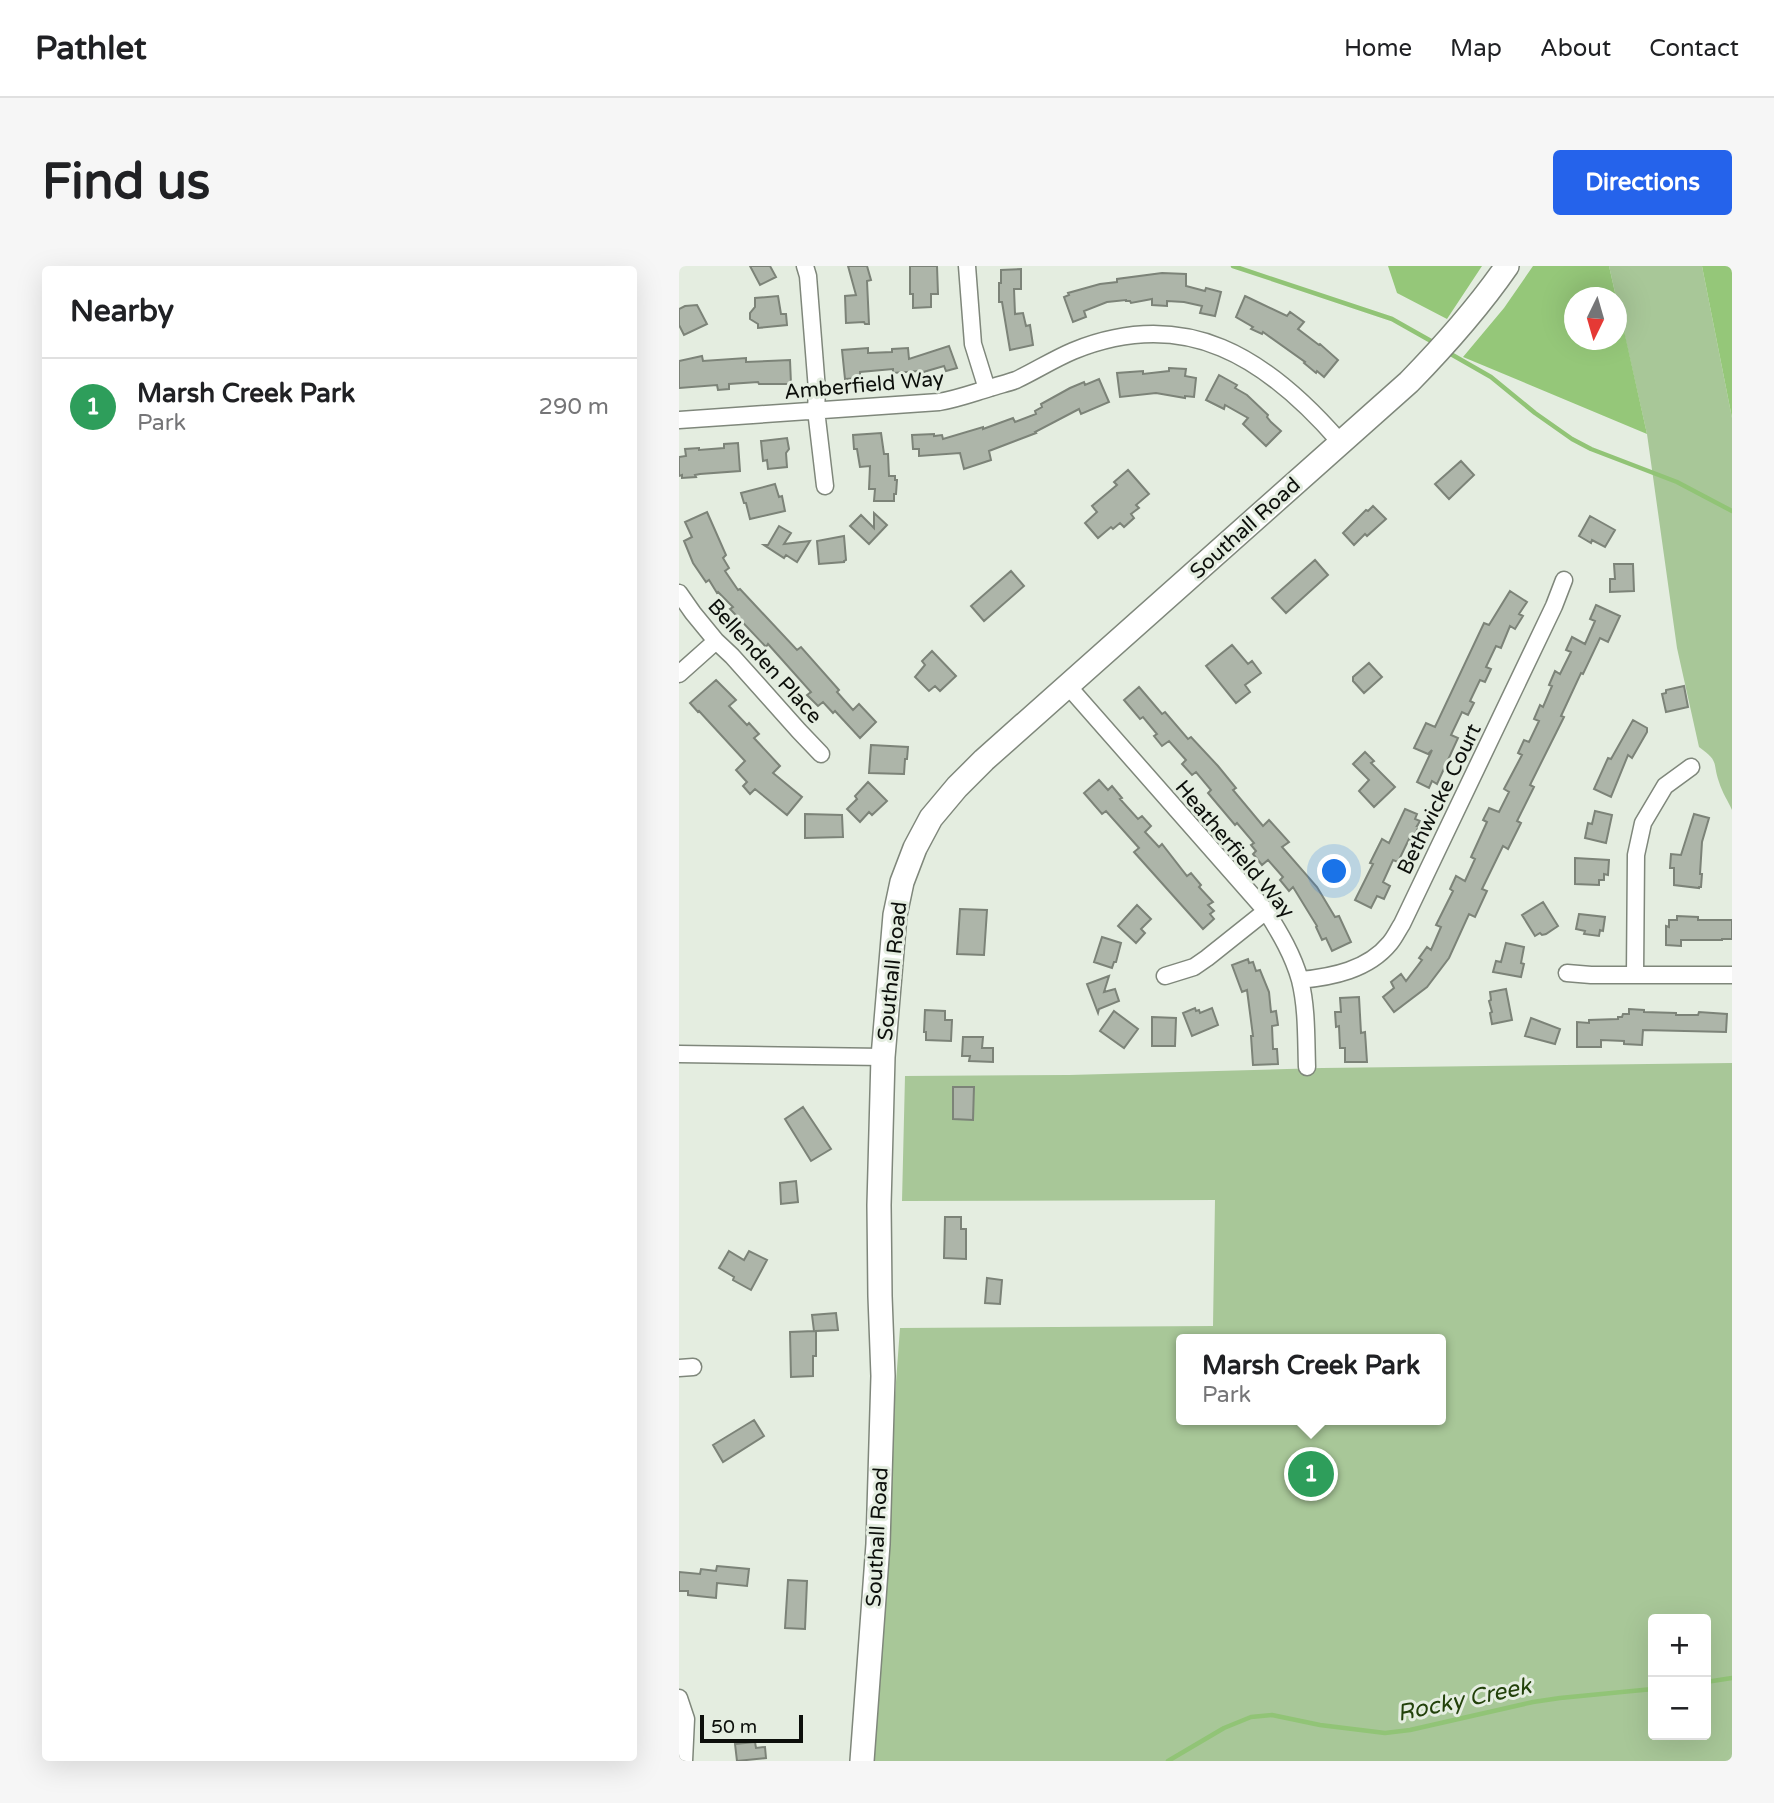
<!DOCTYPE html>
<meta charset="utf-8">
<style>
body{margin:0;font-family:"Varela Round",sans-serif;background:#f6f6f6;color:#202124}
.controls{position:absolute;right:21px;bottom:21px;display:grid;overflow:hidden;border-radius:7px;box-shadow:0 7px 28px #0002}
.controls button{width:63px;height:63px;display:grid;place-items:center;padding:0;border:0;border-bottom:2px solid #e0e0e0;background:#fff;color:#202124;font:35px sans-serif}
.compass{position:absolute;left:885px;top:21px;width:63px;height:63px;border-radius:50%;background:#fff;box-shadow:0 7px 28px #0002;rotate:185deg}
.scale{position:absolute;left:21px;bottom:18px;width:103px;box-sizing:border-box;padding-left:7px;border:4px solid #0c0f0b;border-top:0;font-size:19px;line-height:24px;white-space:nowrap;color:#0c0f0b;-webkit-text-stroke:5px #e4ede0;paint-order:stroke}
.you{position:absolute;left:656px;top:606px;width:24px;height:24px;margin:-18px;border:5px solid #fff;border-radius:50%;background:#1a73e8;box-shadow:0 0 0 10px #1a73e833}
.badge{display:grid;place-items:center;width:46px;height:46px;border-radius:50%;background:#2563eb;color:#fff;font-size:23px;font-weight:700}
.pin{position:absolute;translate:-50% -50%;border:4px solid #fff;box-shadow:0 2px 7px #0006}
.popup{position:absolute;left:497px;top:1068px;width:270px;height:91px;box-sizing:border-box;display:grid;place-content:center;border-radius:7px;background:#fff;filter:drop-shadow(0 2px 5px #0005);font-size:23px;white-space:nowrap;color:#757577}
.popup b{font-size:26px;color:#202124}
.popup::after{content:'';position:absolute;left:50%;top:100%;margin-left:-14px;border:14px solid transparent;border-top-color:#fff}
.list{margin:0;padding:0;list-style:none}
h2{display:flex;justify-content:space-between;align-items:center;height:91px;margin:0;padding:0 28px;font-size:30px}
h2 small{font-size:23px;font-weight:400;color:#757577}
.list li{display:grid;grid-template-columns:46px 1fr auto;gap:21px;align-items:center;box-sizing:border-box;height:98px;padding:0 28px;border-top:2px solid #e0e0e0}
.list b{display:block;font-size:26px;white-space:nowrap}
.list p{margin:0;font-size:23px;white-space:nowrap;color:#757577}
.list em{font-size:23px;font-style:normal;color:#757577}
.map{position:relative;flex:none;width:1053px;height:1495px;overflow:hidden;border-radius:7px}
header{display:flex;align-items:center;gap:42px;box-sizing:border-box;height:98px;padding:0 35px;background:#fff;border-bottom:2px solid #e0e0e0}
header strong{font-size:33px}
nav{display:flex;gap:38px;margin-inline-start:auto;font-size:24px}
.intro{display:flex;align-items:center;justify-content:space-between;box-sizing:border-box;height:168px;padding:0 42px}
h1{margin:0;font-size:49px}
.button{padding:18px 32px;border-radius:7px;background:#2563eb;color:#fff;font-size:24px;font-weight:700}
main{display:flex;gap:42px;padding:0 42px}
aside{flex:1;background:#fff;border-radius:7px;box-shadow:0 7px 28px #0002}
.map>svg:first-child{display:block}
.green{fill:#a8c798;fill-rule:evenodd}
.forest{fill:#95c779}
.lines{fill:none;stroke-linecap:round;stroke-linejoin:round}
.stream{stroke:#91c476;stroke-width:4.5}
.building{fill:#adb5a9;stroke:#7c8378;stroke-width:2}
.street-casing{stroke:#7f877b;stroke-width:19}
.secondary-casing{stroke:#7f877b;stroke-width:26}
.street{stroke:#fff;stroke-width:16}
.secondary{stroke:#fff;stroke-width:23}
.labels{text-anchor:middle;stroke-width:6;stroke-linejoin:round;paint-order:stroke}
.street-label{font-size:21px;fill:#0c0f0b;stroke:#e4ede0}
.water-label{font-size:23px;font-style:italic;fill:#22410a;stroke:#e4ede0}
</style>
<header>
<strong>Pathlet</strong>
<nav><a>Home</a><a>Map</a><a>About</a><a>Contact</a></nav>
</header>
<div class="intro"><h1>Find us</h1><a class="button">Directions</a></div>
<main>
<aside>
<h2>Nearby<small></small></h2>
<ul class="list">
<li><span class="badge" style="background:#2e9e5b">1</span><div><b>Marsh Creek Park</b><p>Park</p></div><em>290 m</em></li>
</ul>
</aside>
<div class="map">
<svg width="1053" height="1495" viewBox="0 0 1053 1495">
<rect width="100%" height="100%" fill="#e4ede0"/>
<path class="green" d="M 930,0 L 1023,0 L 1053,152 L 1053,544 C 1049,535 1043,526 1040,516 C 1033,496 1041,496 1020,481 L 998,382 L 968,168 Z
M 1053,797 L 1053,1495 L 189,1495 L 221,1062 L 534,1060 L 536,934 L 223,935 L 226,810 L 390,809 L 643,802 ZM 503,1073 L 762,1073 L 762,1154 L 503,1154 ZM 974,1353 L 1027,1353 L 1027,1469 L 974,1469 Z"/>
<path class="forest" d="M 709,0 L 803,0 L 768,53 L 718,27 Z
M 854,0 L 930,0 L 937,31 L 895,32 L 895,74 L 937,74 L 938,33 L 968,168 L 784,91 L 825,42 Z
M 1023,0 L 1053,0 L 1053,152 Z"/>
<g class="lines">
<path class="stream" d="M 554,0 L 713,53 L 752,75
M 770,87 L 812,111 L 856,147 L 893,173 L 912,183 L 998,216 L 1053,245
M 1027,1416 L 1053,1412
M 489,1495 L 545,1462 L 572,1451 L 593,1449 L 641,1459 L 706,1467 L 731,1464 L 854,1436 L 881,1432 L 974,1423"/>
</g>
<path class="building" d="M 71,0 L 91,0 L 97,11 L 81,19 Z
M 169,0 L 188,0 L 192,14 L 188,15 L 190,58 L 186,58 L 185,56 L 167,57 L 166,30 L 177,29 Z
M 231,0 L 258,0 L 259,28 L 252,28 L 252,41 L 234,42 L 234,28 L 231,28 Z
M 342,3 L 342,23 L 335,23 L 336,48 L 344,47 L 347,60 L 351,59 L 354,79 L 331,84 L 323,36 L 320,36 L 320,17 L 322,17 L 322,4 Z
M 483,7 L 507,8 L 507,20 L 526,25 L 527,22 L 542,26 L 536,50 L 521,47 L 523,40 L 505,36 L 488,35 L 488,40 L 473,39 L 473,33 L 452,37 L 451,35 L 447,35 L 447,34 L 428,36 L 405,45 L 407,51 L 394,56 L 385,31 L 390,29 L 389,27 L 421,18 L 438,16 L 438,13 Z
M 99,30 L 102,48 L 107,48 L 108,59 L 79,62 L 79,58 L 71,53 L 71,47 L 76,41 L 76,32 Z
M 566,30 L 608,50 L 611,46 L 625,56 L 619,63 L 640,79 L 641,78 L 659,94 L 645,111 L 638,105 L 637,107 L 625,97 L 626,96 L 584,66 L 583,68 L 572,63 L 574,61 L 557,51 Z
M 18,39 L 28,58 L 5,69 L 0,59 L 0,43 L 6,40 Z
M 270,80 L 278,102 L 267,105 L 265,100 L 241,107 L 240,105 L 214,107 L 214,103 L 181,106 L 181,112 L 166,113 L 163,84 L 189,82 L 189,87 L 213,86 L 213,83 L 229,82 L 230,93 Z
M 23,90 L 24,95 L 67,92 L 67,96 L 111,94 L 112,118 L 80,118 L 79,116 L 50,118 L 50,123 L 39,124 L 38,119 L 0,122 L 0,95 Z
M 490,102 L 507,103 L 506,110 L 517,112 L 515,131 L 506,130 L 506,132 L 477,127 L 441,131 L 438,107 L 464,105 L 464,108 L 490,105 Z
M 540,109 L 558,119 L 556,122 L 568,129 L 589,149 L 588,151 L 592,156 L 602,165 L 587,180 L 564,158 L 569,152 L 546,139 L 545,143 L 527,134 Z
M 420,113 L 430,136 L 402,148 L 400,143 L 356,166 L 357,167 L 310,185 L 312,194 L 285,203 L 281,187 L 240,190 L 240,183 L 234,183 L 233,169 L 255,168 L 255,170 L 263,169 L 264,173 L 304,161 L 304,163 L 334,152 L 336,156 L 357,148 L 356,145 L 363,141 L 362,138 L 391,122 L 405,116 L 406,119 Z
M 202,167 L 205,188 L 209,188 L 210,210 L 216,210 L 216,214 L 218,214 L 217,228 L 215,228 L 215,235 L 195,235 L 196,223 L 190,223 L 191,200 L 181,201 L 178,183 L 175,183 L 174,169 Z
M 108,172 L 110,183 L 107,187 L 108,201 L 89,203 L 88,194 L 84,195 L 82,175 Z
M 59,177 L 61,205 L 21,208 L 16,209 L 17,211 L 3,212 L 3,209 L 0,210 L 0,191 L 7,190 L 6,183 L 20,182 L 20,184 L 45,182 L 45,178 Z
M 782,195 L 795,209 L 770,233 L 756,218 Z
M 449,204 L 470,228 L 457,239 L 460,242 L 452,248 L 455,252 L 445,261 L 441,257 L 434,263 L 432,261 L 419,272 L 406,257 L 418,246 L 413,240 L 438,219 L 435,216 Z
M 96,218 L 100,231 L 103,230 L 106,245 L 71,253 L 67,237 L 65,237 L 62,227 Z
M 694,240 L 707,253 L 688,270 L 686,268 L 675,279 L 664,267 L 687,244 L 689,245 Z
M 28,246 L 47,289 L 44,292 L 50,302 L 46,305 L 59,324 L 61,323 L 118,384 L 122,381 L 160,424 L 158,426 L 174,444 L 180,438 L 197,456 L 181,472 L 156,445 L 154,447 L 144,436 L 139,440 L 128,429 L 132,426 L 89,378 L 87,381 L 51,343 L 54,341 L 39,326 L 38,327 L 30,314 L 27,316 L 14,297 L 5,275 L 13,271 L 6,256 Z
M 195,247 L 208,259 L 190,278 L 171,260 L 182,249 L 195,262 Z
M 911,250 L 936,264 L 926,281 L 913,274 L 912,277 L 900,270 Z
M 100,260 L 112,267 L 105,278 L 131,275 L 118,296 L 107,289 L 105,292 L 85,279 L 89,279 Z
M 165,270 L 167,294 L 165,295 L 165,296 L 140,298 L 138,275 Z
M 636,294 L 649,309 L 607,347 L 593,332 Z
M 935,298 L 954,298 L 955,325 L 931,326 L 931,313 L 936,313 Z
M 332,305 L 345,320 L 305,355 L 292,340 Z
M 831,325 L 848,336 L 840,348 L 844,350 L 836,363 L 831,360 L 822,382 L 817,380 L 807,401 L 812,403 L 806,416 L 801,414 L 791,435 L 795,437 L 789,449 L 783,446 L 772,469 L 779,472 L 758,518 L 753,515 L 750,522 L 738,516 L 753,484 L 749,488 L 735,482 L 747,457 L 756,461 L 805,357 L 810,359 Z
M 917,339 L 941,350 L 929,376 L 921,372 L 904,408 L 902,407 L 882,450 L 885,451 L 851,519 L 855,521 L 838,555 L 842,557 L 829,583 L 824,580 L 803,623 L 808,625 L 796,651 L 790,648 L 770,692 L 748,721 L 715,746 L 704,731 L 715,722 L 712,716 L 722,708 L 727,715 L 743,694 L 740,692 L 748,681 L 752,684 L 762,661 L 757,659 L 774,625 L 771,623 L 777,610 L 786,615 L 796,593 L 792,591 L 808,556 L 804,554 L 810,542 L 820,546 L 830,526 L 825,523 L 843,489 L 839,487 L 845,474 L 850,476 L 860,455 L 855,453 L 861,439 L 864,441 L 873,420 L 870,419 L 876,405 L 881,408 L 892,386 L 887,384 L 893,371 L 906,378 L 916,355 L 911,353 Z
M 553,379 L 569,398 L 573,395 L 582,407 L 566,419 L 571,426 L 557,437 L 527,400 Z
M 253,385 L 277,410 L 261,425 L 256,420 L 250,425 L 236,411 L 246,399 L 243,395 Z
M 690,397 L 703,411 L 685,427 L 674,415 L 674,411 Z
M 37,414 L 57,434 L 50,440 L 68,459 L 70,457 L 80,468 L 75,472 L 101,500 L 94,507 L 123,531 L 108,549 L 76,523 L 71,528 L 64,520 L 68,516 L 57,504 L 66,495 L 20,445 L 19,446 L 11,437 Z
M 1005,420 L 1009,441 L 987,446 L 983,428 L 987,427 L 987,424 Z
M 460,421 L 483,448 L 486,446 L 509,473 L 512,471 L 539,500 L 557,522 L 554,524 L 584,560 L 590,554 L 610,576 L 603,581 L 638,621 L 656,651 L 660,650 L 672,676 L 653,685 L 647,672 L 643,674 L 637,661 L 638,660 L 614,621 L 610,625 L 601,614 L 604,611 L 589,594 L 583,599 L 574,588 L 577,585 L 572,579 L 575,577 L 558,557 L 556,559 L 529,527 L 532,524 L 517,506 L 513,509 L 503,498 L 507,494 L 490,475 L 483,480 L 475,470 L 478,468 L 464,451 L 461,453 L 445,434 Z
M 954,454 L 968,462 L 968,466 L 953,492 L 949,489 L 932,531 L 915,523 L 929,492 L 932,493 Z
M 192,479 L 229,481 L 228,493 L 226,493 L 225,508 L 190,507 Z
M 686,486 L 695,495 L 692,497 L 716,521 L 695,541 L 680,525 L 690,514 L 674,498 Z
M 420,514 L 429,524 L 433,520 L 443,532 L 441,533 L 459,553 L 463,550 L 472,560 L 466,566 L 480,581 L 483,578 L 508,610 L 512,607 L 522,619 L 520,621 L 534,636 L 529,639 L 535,645 L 531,648 L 535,653 L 524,663 L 455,586 L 460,582 L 427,545 L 423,548 L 405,527 Z
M 189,516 L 208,535 L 193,549 L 190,546 L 181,556 L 168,543 L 178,533 L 176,530 Z
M 726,543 L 738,548 L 736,553 L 741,555 L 738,560 L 740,560 L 733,575 L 730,573 L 719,596 L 714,594 L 704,616 L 711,620 L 705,633 L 698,630 L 692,642 L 676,634 L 694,598 L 691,597 L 703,573 L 710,577 Z
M 916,545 L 933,549 L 927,577 L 906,572 L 909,557 L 913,558 Z
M 126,548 L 163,549 L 164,571 L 126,572 Z
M 1015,548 L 1030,552 L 1023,576 L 1021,608 L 1023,608 L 1022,621 L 1020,621 L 1020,622 L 995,619 L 995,602 L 991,602 L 992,588 L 1002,589 Z
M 896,592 L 930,594 L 929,609 L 925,608 L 925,614 L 920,614 L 920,619 L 896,618 Z
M 864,636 L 879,660 L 867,668 L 863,669 L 861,667 L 856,670 L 843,649 Z
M 458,639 L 472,653 L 462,663 L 466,667 L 457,677 L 439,660 Z
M 281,643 L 308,644 L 305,689 L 278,688 Z
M 900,648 L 926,651 L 924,665 L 921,664 L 920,670 L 905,668 L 906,665 L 897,663 Z
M 998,650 L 1019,651 L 1019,654 L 1053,654 L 1053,673 L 1043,673 L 1043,674 L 1002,674 L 1002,680 L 987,679 L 987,660 L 990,661 L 990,654 L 998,654 Z
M 423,671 L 442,677 L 437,696 L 435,696 L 433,702 L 415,696 Z
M 827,677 L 845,681 L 842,697 L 845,698 L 842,711 L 814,706 L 817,695 L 822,696 Z
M 569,693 L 570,697 L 574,696 L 577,705 L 581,704 L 590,726 L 592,746 L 597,745 L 599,759 L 593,760 L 594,783 L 598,783 L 599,798 L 574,799 L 572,770 L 574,770 L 568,724 L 563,726 L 553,699 Z
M 430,710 L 425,726 L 436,723 L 440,735 L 420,743 L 419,747 L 408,718 Z
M 827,723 L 833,754 L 813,758 L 811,747 L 813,746 L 810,735 L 812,734 L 811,726 Z
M 680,731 L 682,767 L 686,766 L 688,796 L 666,796 L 666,782 L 661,782 L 660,760 L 657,761 L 656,746 L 662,746 L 661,732 Z
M 516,742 L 517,745 L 520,744 L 521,747 L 533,742 L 539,759 L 513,770 L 504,747 Z
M 950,743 L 965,744 L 965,746 L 997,747 L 997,749 L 1019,749 L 1020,746 L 1048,748 L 1047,766 L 964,764 L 963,779 L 945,778 L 945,775 L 922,774 L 922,781 L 898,781 L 898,756 L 910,757 L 910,754 L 939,753 L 939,751 L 943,751 L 944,748 L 950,748 Z
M 246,744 L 266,745 L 266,754 L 273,754 L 272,775 L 247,774 L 247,766 L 245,766 Z
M 435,745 L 459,763 L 445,782 L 421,765 Z
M 473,751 L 497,752 L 496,780 L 473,780 Z
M 852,752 L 881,763 L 876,778 L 846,770 Z
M 284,771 L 304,771 L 303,782 L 314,782 L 314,796 L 290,795 L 291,790 L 283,790 Z
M 274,821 L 295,821 L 294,854 L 274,853 Z
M 124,841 L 152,883 L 132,895 L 106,853 Z
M 117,915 L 119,936 L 102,938 L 101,917 Z
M 266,951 L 282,951 L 282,963 L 287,963 L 287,993 L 265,992 Z
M 50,985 L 65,994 L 70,985 L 88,994 L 72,1024 L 54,1014 L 55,1011 L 40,1002 Z
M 308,1012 L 323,1014 L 321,1038 L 306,1037 Z
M 157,1047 L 159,1064 L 137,1065 L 137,1090 L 134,1090 L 134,1110 L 112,1111 L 111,1066 L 135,1065 L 133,1049 Z
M 75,1154 L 85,1170 L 44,1196 L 34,1179 Z
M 38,1300 L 70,1303 L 68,1320 L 38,1317 L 37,1332 L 9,1329 L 9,1325 L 0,1325 L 0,1306 L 21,1308 L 22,1303 L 37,1305 Z
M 109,1314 L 128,1315 L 126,1363 L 106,1362 Z
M 76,1476 L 77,1482 L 86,1481 L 87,1492 L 58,1495 L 56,1478 Z"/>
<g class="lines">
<defs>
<path id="street" d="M 126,0 L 129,10 L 138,124 L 137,144 L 146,220
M 288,0 L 294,78 L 308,123
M 0,154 L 260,136 C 278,133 294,127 311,122 C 320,119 329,117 337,114 C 356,105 375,93 394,85 C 507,39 588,92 661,176
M 0,327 L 14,347 L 37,375 L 53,390 L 120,465 L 142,488
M 0,408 L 37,375
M 389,420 L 587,645 C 601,667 614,689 621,714 C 628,742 627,772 628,801
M 888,707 L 912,709 L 1053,709
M 956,709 L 957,589 L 964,557 L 986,520 L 1012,501
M 486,710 L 515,701 L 528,692 L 587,645
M 621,714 C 653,711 689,704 711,677 C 716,671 719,664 723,658 L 875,340 L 885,314
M 0,788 L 204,791
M 0,1102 L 14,1101
M 0,1432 L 7,1453 L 5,1495"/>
<path id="secondary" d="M 183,1495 L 199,1278 L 204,1110 L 201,1030 L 200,939 L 204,791 L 216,649 L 223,616 L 236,582 L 252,552 L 278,521 L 305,494 L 730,116 C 766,79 799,42 828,0"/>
</defs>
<use href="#street" class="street-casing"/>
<use href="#secondary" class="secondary-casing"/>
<use href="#street" class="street"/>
<use href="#secondary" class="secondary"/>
</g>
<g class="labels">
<g class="street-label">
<text transform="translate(185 119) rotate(-5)" y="7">Amberfield Way</text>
<text transform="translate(566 262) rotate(-42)" y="7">Southall Road</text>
<text transform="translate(86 395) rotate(48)" y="7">Bellenden Place</text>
<text transform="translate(760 533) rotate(-64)" y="7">Bethwicke Court</text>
<text transform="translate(556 583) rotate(50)" y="7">Heatherfield Way</text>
<text transform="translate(213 705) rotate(-84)" y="7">Southall Road</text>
<text transform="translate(198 1271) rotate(-87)" y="7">Southall Road</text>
</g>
<g class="water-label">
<text transform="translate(785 1433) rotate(-12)" y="8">Rocky Creek</text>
</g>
</g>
</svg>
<div class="controls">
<button>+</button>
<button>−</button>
</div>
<svg class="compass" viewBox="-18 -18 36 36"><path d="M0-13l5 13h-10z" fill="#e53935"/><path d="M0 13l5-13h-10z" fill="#757577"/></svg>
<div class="scale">50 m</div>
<div class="you"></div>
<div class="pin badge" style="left:632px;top:1208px;background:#2e9e5b">1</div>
<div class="popup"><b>Marsh Creek Park</b>Park</div>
</div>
</main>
